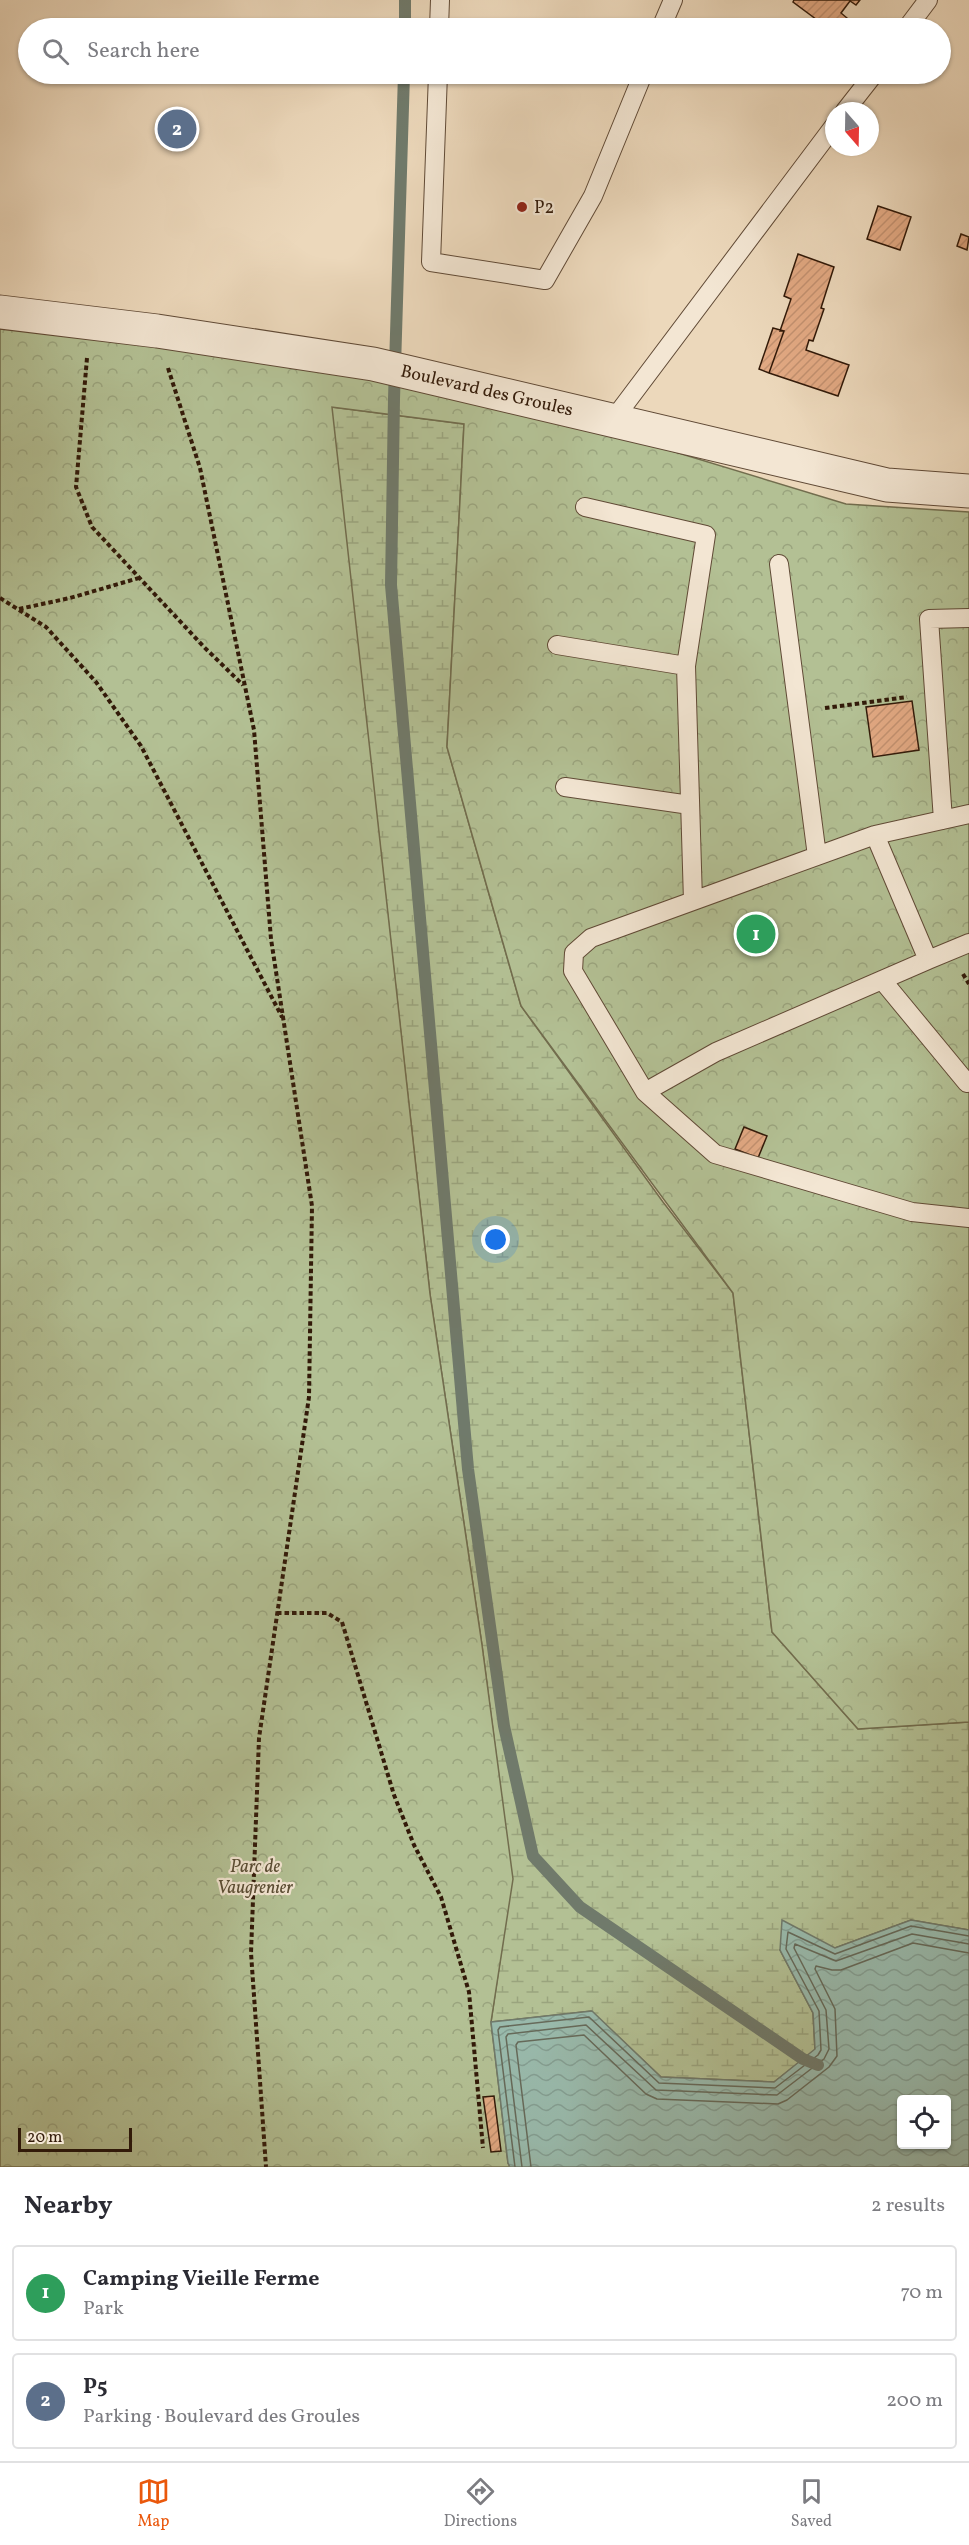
<!DOCTYPE html>
<meta charset="utf-8">
<style>
body{margin:0;font-family:Vollkorn,serif;background:#f2f2f3;color:#2b2b33}
.controls{position:absolute;right:18px;bottom:18px;display:grid;overflow:hidden;border-radius:6px;box-shadow:0 2px 4px #0004}
.controls button{width:54px;height:54px;display:grid;place-items:center;padding:0;border:0;border-bottom:2px solid #e1e1e2;background:#fff;color:#2b2b33;font:30px sans-serif}
.compass{position:absolute;left:825px;top:102px;width:54px;height:54px;border-radius:50%;background:#fff;box-shadow:0 2px 4px #0004;rotate:160deg}
.scale{position:absolute;left:18px;bottom:15px;width:114px;box-sizing:border-box;padding-left:6px;border:3px solid #321a09;border-top:0;font-size:16px;line-height:21px;white-space:nowrap;color:#321a09;-webkit-text-stroke:4px #f3e6d3;paint-order:stroke}
.you{position:absolute;left:496px;top:1240px;width:21px;height:21px;margin:-15px;border:4px solid #fff;border-radius:50%;background:#1a73e8;box-shadow:0 0 0 9px #1a73e833}
.badge{display:grid;place-items:center;width:39px;height:39px;border-radius:50%;background:#ea580c;color:#fff;font-size:20px;font-weight:700}
.pin{position:absolute;translate:-50% -50%;border:3px solid #fff;box-shadow:0 2px 6px #0006}
.list{margin:0;padding:0;list-style:none}
h2{display:flex;justify-content:space-between;align-items:center;height:78px;margin:0;padding:0 24px;font-size:26px}
h2 small{font-size:20px;font-weight:400;color:#7c7c81}
.list li{display:grid;grid-template-columns:39px 1fr auto;gap:18px;align-items:center;box-sizing:border-box;height:96px;margin:0 12px 12px;padding:0 12px;border:2px solid #e1e1e2;border-radius:6px}
.list b{display:block;font-size:22px;white-space:nowrap}
.list p{margin:0;font-size:20px;white-space:nowrap;color:#7c7c81}
.list em{font-size:20px;font-style:normal;color:#7c7c81}
.icon{flex:none;width:33px;height:33px;fill:none;stroke:currentColor;stroke-width:2;stroke-linecap:round;stroke-linejoin:round}
.map{position:relative;flex:none;width:969px;height:2167px;overflow:hidden}
.search{position:absolute;background:#fff;box-shadow:0 2px 4px #0004;left:18px;right:18px;top:18px;height:66px;display:flex;align-items:center;gap:15px;box-sizing:border-box;padding:0 21px;border-radius:33px;color:#7c7c81;font-size:22px}
.sheet{height:294px;background:#fff}
nav{display:flex;justify-content:space-around;align-items:center;box-sizing:border-box;height:84px;border-top:2px solid #e1e1e2;background:#fff;font-size:16px;color:#7c7c81}
nav a{display:grid;justify-items:center;gap:3px}
nav .on{color:#ea580c}
.map>svg:first-child{display:block}
.wetland{fill:url(#wetland-marsh);stroke:#726d4e;stroke-width:1.5}
.park{fill:url(#park-crowns);stroke:#726d4e;stroke-width:1.5}
.water{fill:url(#water-waves);stroke:#707a6b;stroke-width:1.5;fill-rule:evenodd}
.lines{fill:none;stroke-linecap:round;stroke-linejoin:round}
.shore{stroke:#666a5a;stroke-width:1.5}
.stream{stroke:#707a6b;stroke-width:12}
.building{fill:url(#building-hatch);stroke:#321a09;stroke-width:1.5}
.service-casing{stroke:#604a36;stroke-width:20}
.minor-casing{stroke:#604a36;stroke-width:35}
.path{stroke:#321a09;stroke-width:4;stroke-dasharray:4.5 3;stroke-linecap:butt}
.service{stroke:#f3e6d3;stroke-width:18}
.minor{stroke:#f3e6d3;stroke-width:33}
.poi-dot{fill:#8f2418;stroke:#f3e6d3;stroke-width:2}
.labels{text-anchor:middle;stroke-width:4.5;stroke-linejoin:round;paint-order:stroke}
.poi-label{font-size:18px;fill:#321a09;stroke:#f3e6d3;text-anchor:start}
.street-label{font-size:18px;fill:#321a09;stroke:#f3e6d3}
.park-label{font-size:18px;font-style:italic;fill:#594c33;stroke:#f3e6d3}
</style>
<div class="map">
<svg width="969" height="2167" viewBox="0 0 969 2167">
<defs>
<pattern id="wetland-marsh" width="20" height="14" patternUnits="userSpaceOnUse" patternTransform="scale(1.5)"><rect width="20" height="14" fill="#b3c094"/><path d="M1 5h8M5 5V1M11 12h8M15 12V8" fill="none" stroke="#9aa47e"/></pattern>
<pattern id="park-crowns" width="20" height="18" patternUnits="userSpaceOnUse" patternTransform="scale(1.5)"><rect width="20" height="18" fill="#b3c094"/><path d="M2 6a3 3 0 1 1 6 0M12 15a3 3 0 1 1 6 0" fill="none" stroke="#9aa47e"/></pattern>
<pattern id="water-waves" width="16" height="10" patternUnits="userSpaceOnUse" patternTransform="scale(1.5)"><rect width="16" height="10" fill="#99baac"/><path d="M0 5q4-4 8 0t8 0" fill="none" stroke="#849f93"/></pattern>
<pattern id="building-hatch" width="6" height="6" patternUnits="userSpaceOnUse" patternTransform="scale(1.5)"><rect width="6" height="6" fill="#e2a983"/><path d="M-1 1l2-2M0 6l6-6M5 7l2-2" fill="none" stroke="#c29170"/></pattern>
</defs>
<rect width="100%" height="100%" fill="#ecd8bb"/>
<filter id="stains"><feTurbulence type="fractalNoise" baseFrequency=".00333" numOctaves="4"/><feColorMatrix values="0 0 0 0 .2 0 0 0 0 .09 0 0 0 0 .02 0 0 0 .5 -.17"/></filter>
<radialGradient id="worn" r=".72"><stop offset=".6" stop-color="#630" stop-opacity="0"/><stop offset="1" stop-color="#630" stop-opacity=".3"/></radialGradient>
<path class="wetland" d="M 331,407 L 464,424 L 447,747 L 521,1006 L 663,1202 L 733,1293 L 772,1632 L 858,1729 L 969,1722 L 969,1930 L 911,1920 L 835,1948 L 780,1950 L 813,2013 L 815,2050 L 774,2082 L 661,2077 L 591,2011 L 491,2022 L 512,1879 L 482,1645 L 430,1294 Z"/>
<path class="park" d="M 0,327 L 390,371 L 530,408 L 846,504 L 969,512 L 969,1722 L 858,1729 L 772,1632 L 733,1293 L 521,1006 L 447,747 L 464,424 L 332,407 L 430,1294 L 482,1645 L 513,1879 L 491,2022 L 508,2163 L 510,2167 L 0,2167 Z"/>
<path class="water" d="M 782,1920 L 835,1948 L 911,1920 L 969,1930 L 969,2167 L 510,2167 L 508,2163 L 491,2022 L 592,2011 L 661,2077 L 774,2082 L 815,2049 L 813,2013 L 780,1950 ZM 902,2100 L 946,2100 L 946,2144 L 902,2144 Z"/>
<g class="lines">
<path class="shore" d="M 515,2167 L 498,2030 L 500,2027 L 589,2017 L 659,2083 L 775,2088 L 818,2055 L 821,2050 L 819,2011 L 786,1949 L 788,1932 L 835,1954 L 911,1926 L 969,1936
M 522,2167 L 506,2037 L 508,2034 L 586,2025 L 656,2090 L 777,2095 L 824,2059 L 829,2049 L 826,2010 L 794,1948 L 795,1944 L 836,1961 L 912,1934 L 969,1944
M 531,2167 L 516,2045 L 518,2042 L 584,2035 L 646,2094 L 657,2099 L 778,2104 L 787,2100 L 829,2067 L 837,2056 L 835,2009 L 815,1969 L 816,1966 L 832,1970 L 841,1970 L 913,1943 L 969,1953"/>
<path class="stream" d="M 405,28 L 405,0
M 404,74 L 394,399 L 391,585 L 468,1469 L 504,1726 L 533,1856 L 580,1907 L 803,2059 L 818,2065"/>
</g>
<path class="building" d="M 794,0 L 860,0 L 856,5 L 850,1 L 841,13 L 847,18 L 839,28 L 828,28 L 793,2 Z
M 878,206 L 911,217 L 900,250 L 867,239 Z
M 961,234 L 969,237 L 967,250 L 957,246 Z
M 798,254 L 834,267 L 821,308 L 824,309 L 813,341 L 809,340 L 806,350 L 849,365 L 838,396 L 769,373 L 784,331 L 780,331 L 791,299 L 784,296 Z
M 773,328 L 784,331 L 769,373 L 759,369 Z
M 912,701 L 919,750 L 873,757 L 866,707 Z
M 744,1127 L 767,1136 L 758,1158 L 735,1149 Z
M 494,2096 L 501,2151 L 491,2152 L 483,2097 Z"/>
<g class="lines">
<defs>
<path id="service" d="M 439,28 L 440,0
M 661,28 L 673,0
M 907,28 L 928,0
M 438,74 L 431,262 L 545,280 L 593,196 L 643,74
M 845,111 L 874,74
M 613,420 L 834,126
M 585,507 L 706,535 L 686,666 L 693,901
M 779,564 L 817,856
M 557,645 L 686,666
M 565,787 L 690,805
M 943,820 L 929,619 L 969,618
M 875,835 L 969,814
M 928,960 L 969,943
M 882,980 L 967,1083
M 645,1092 L 716,1052 L 928,960 L 875,835 L 591,938 L 574,953 L 573,971 L 645,1092 L 715,1154 L 912,1212 L 969,1218"/>
<path id="minor" d="M 0,312 L 157,331 L 373,364 L 887,485 L 969,491"/>
</defs>
<use href="#service" class="service-casing"/>
<use href="#minor" class="minor-casing"/>
<path class="path" d="M 87,358 L 76,487 L 92,527 L 204,647 L 243,685
M 168,368 L 200,468 L 254,730 L 271,939 L 312,1206 L 309,1397 L 259,1738 L 251,1953 L 266,2167
M 0,598 L 46,627 L 96,682 L 141,746 L 282,1017
M 19,609 L 70,598 L 139,578
M 825,708 L 907,697
M 963,974 L 969,984
M 277,1613 L 327,1613 L 342,1622 L 394,1795 L 414,1845 L 441,1897 L 469,1992 L 483,2148"/>
<use href="#service" class="service"/>
<use href="#minor" class="minor"/>
</g>
<circle class="poi-dot" cx="522" cy="207" r="6"/>
<g class="labels">
<g class="poi-label">
<text x="534" y="213">P2</text>
</g>
<g class="street-label">
<text transform="translate(487 390) rotate(13)" y="6">Boulevard des Groules</text>
</g>
<g class="park-label">
<text x="255" y="1872">Parc de<tspan x="255" dy="21">Vaugrenier</tspan></text>
</g>
</g>
<rect width="100%" height="100%" filter="url(#stains)"/>
<rect width="100%" height="100%" fill="url(#worn)"/>
</svg>
<div class="controls">
<button><svg class="icon" aria-label="locate" viewBox="0 0 24 24"><circle cx="12" cy="12" r="6"/><path d="M12 2v4M12 18v4M2 12h4M18 12h4"/></svg></button>
</div>
<svg class="compass" viewBox="-18 -18 36 36"><path d="M0-13l5 13h-10z" fill="#e53935"/><path d="M0 13l5-13h-10z" fill="#7c7c81"/></svg>
<div class="scale">20 m</div>
<div class="you"></div>
<div class="pin badge" style="left:756px;top:934px;background:#2e9e5b">1</div>
<div class="pin badge" style="left:177px;top:129px;background:#5c6f8a">2</div>
<div class="search"><svg class="icon" aria-label="search" viewBox="0 0 24 24"><circle cx="10" cy="10" r="6"/><path d="M15 15l6 6"/></svg>Search here</div>
</div>
<section class="sheet">
<h2>Nearby<small>2 results</small></h2>
<ul class="list">
<li><span class="badge" style="background:#2e9e5b">1</span><div><b>Camping Vieille Ferme</b><p>Park</p></div><em>70 m</em></li>
<li><span class="badge" style="background:#5c6f8a">2</span><div><b>P5</b><p>Parking · Boulevard des Groules</p></div><em>200 m</em></li>
</ul>
</section>
<nav>
<a class="on"><svg class="icon" aria-label="map" viewBox="0 0 24 24"><path d="M3 6l6-2 6 2 6-2v14l-6 2-6-2-6 2zM9 4v14M15 6v14"/></svg>Map</a>
<a><svg class="icon" aria-label="directions" viewBox="0 0 24 24"><path d="M12 3l9 9-9 9-9-9zM9 14v-3h6M13 9l2 2-2 2"/></svg>Directions</a>
<a><svg class="icon" aria-label="saved" viewBox="0 0 24 24"><path d="M7 4h10v16l-5-4-5 4z"/></svg>Saved</a>
</nav>
